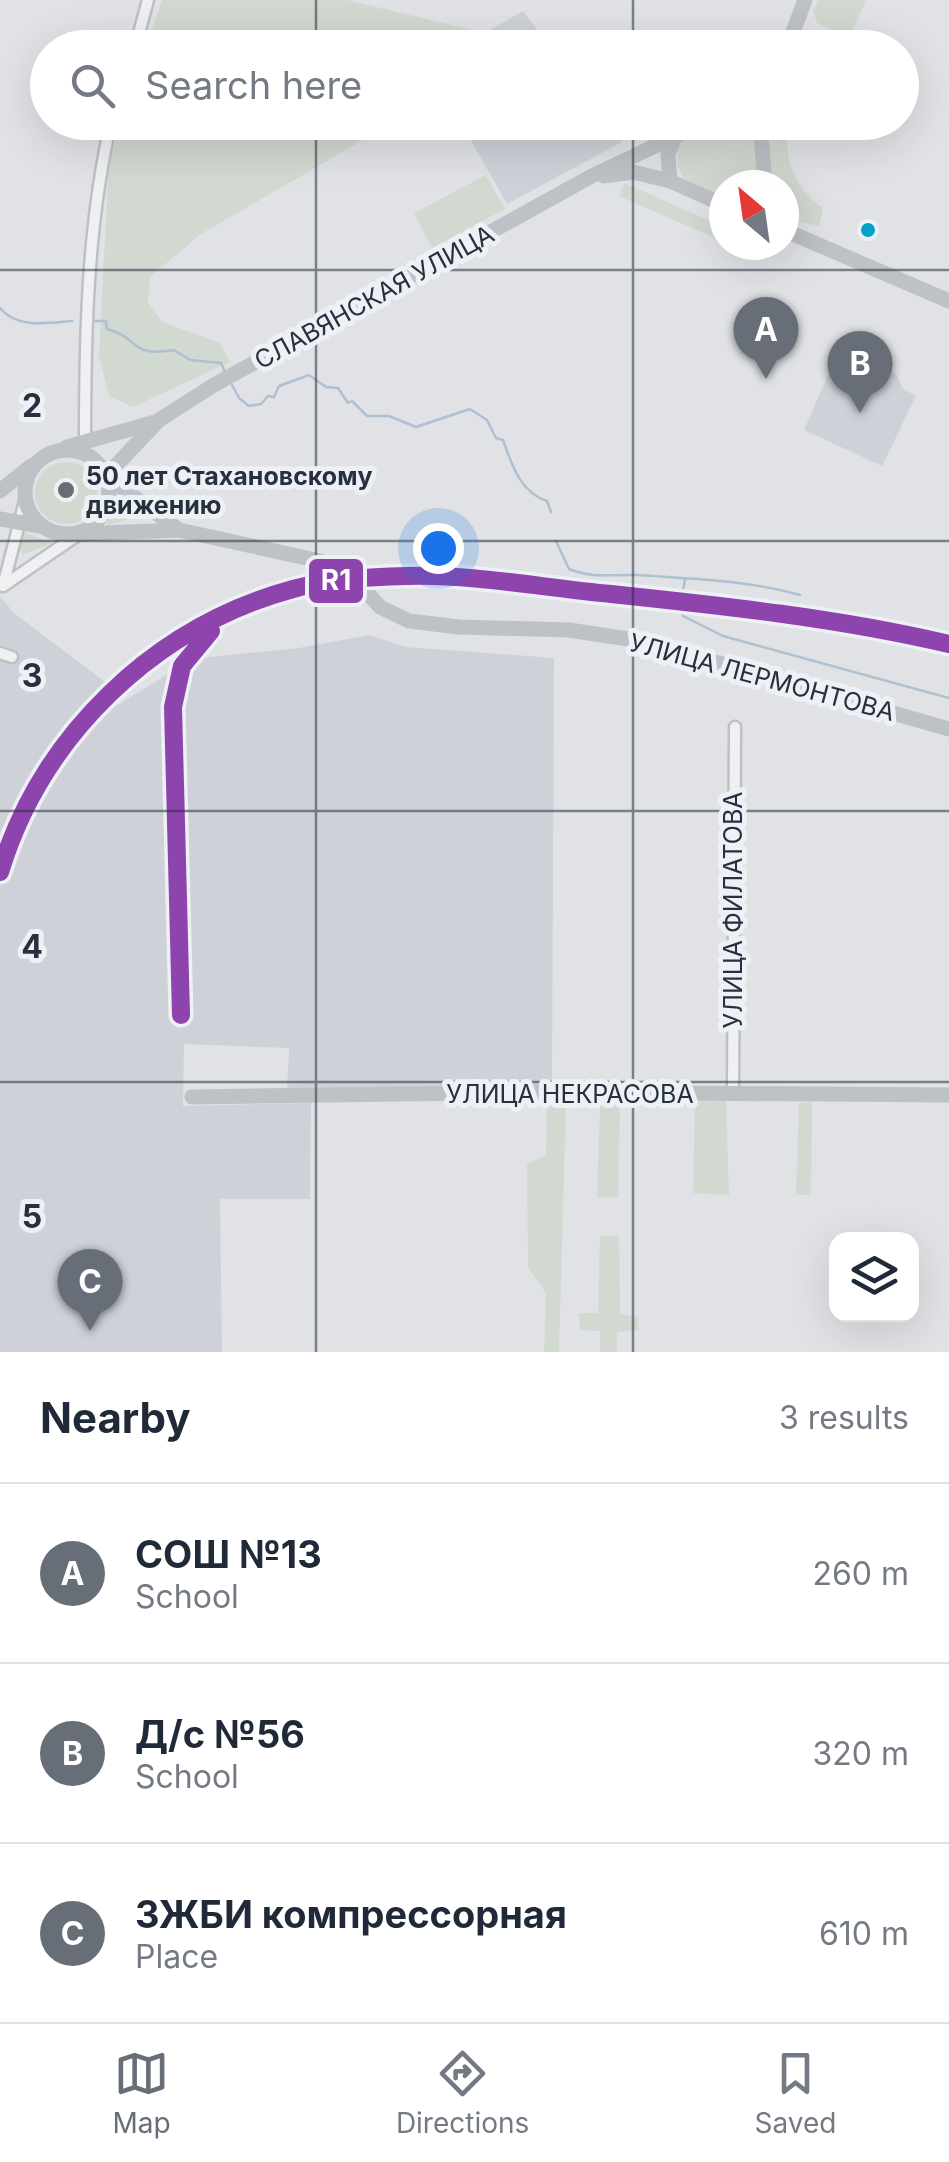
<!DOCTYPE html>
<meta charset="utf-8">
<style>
body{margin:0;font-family:Inter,sans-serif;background:#f6f6f7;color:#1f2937}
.controls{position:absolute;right:30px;bottom:30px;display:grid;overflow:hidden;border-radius:20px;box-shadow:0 10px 40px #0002}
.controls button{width:90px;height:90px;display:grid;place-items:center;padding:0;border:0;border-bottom:2px solid #e0e1e3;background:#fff;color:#1f2937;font:50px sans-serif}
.compass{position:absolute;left:709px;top:170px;width:90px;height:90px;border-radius:50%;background:#fff;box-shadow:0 10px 40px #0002;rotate:331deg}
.you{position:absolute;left:438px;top:548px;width:35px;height:35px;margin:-25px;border:8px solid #fff;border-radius:50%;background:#1a73e8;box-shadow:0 0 0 15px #1a73e833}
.badge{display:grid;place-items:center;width:65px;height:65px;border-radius:50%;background:#686e78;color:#fff;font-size:32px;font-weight:700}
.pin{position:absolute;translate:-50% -82px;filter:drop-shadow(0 2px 5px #0008)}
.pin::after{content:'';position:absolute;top:52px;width:35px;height:30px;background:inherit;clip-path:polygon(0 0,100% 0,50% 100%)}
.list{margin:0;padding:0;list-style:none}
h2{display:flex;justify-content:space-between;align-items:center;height:130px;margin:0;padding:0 40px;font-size:42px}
h2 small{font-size:32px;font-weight:400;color:#747a83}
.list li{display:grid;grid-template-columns:65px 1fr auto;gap:30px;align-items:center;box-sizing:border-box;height:180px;padding:0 40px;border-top:2px solid #e0e1e3}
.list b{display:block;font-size:38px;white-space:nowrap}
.list p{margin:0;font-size:32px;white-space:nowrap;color:#747a83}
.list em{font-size:32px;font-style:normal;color:#747a83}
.icon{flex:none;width:55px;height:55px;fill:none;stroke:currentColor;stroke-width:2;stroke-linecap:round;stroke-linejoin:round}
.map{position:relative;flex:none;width:949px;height:1352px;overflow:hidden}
.search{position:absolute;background:#fff;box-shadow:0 10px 40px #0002;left:30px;right:30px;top:30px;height:110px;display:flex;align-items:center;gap:25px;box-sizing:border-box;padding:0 35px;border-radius:55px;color:#747a83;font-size:38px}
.sheet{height:670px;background:#fff}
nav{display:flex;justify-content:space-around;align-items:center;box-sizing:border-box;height:140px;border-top:2px solid #e0e1e3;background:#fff;font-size:28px;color:#747a83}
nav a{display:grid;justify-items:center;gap:5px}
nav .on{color:#686e78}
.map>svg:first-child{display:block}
.built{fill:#ced2d8}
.green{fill:#d1d9d0}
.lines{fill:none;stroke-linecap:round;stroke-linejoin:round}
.stream{stroke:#aec0d1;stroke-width:2.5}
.street-casing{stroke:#bec0c3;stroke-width:15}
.street{stroke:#eff0f2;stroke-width:10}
.secondary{stroke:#bec1c5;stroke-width:15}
.rail-1-casing{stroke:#edf1f5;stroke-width:25}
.rail-1{stroke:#8e44ad;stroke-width:18}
.grid{fill:none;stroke:#27303e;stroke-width:2.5;stroke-opacity:0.55}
.bus-dot{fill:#02a3c7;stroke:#edf1f5;stroke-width:4}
.poi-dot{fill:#686e78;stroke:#edf1f5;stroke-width:4}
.labels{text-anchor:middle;stroke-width:10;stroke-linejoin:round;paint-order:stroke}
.street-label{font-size:25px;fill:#27303e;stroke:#edf1f5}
.poi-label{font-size:25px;font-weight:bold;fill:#27303e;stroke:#edf1f5;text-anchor:start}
.grid-label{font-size:32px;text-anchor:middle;font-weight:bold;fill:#27303e;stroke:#edf1f5;stroke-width:10;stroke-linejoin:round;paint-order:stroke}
.line-badge{stroke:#edf1f5;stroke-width:4}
.badge-label{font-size:28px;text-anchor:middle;font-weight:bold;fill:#fff}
</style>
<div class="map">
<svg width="949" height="1352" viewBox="0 0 949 1352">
<rect width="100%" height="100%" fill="#e0e2e5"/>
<path class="built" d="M 523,11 L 550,47 L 494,47 L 485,33 Z
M 461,123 L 607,123 L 622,142 L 507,204 Z
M 841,345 L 896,374 L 903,389 L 916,396 L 882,466 L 804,430 Z
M 0,596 L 14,613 L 108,684 L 118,705 L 176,669 L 189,669 L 199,658 L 299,648 L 369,635 L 406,647 L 554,658 L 552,1088 L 287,1091 L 289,1048 L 184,1044 L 183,1106 L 311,1103 L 310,1199 L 220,1199 L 222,1352 L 0,1352 Z"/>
<path class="green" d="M 162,0 L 347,0 L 473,30 L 484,47 L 146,47 Z
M 818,0 L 866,0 L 849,38 L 817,23 L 813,11 Z
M 122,123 L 122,122 L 431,123 L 377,132 L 201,234 L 150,277 L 148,303 L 162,322 L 220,343 L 230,362 L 133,407 L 109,396 L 99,356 L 109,163 Z
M 716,123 L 743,123 L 752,131 L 755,140 L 759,185 L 724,185 L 724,198 C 692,183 670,182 679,141 Z
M 767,123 L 789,123 C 782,156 794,189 823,208 L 819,226 L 800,222 L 784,206 L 784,185 L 776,185 C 770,168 762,140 767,123 Z
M 486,175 L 505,209 L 432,248 L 414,213 Z
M 624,183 L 724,227 L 724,242 L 619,196 Z
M35 493a31 31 0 1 1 62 0a31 31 0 1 1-62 0Z
M 118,495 L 132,509 L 135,517 L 106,526 Z
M 25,533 L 52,543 L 22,555 L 20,545 Z
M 547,1099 L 566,1099 L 559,1352 L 544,1352 L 546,1293 L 528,1268 L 527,1164 L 546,1155 Z
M 695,1101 L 726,1101 L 729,1195 L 693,1193 Z
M 812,1102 L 811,1195 L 796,1195 L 799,1103 Z
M 600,1106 L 620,1106 L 618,1198 L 597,1197 Z
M 600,1236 L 619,1236 L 620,1314 L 638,1317 L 638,1330 L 617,1332 L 617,1352 L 600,1352 L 600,1331 L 580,1330 L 579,1313 L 598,1313 Z"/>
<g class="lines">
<path class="stream" d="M 0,308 C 17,329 48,323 72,321
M 95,321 L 106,321 L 107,329 C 141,338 129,358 174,350 L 190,360 L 221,363 L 224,370
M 232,385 L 239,398 L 249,406 L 261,404 L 268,396 L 274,397 L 279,386 L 309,375 L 326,387 L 338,388 L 348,403 L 352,401 L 367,416 L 389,416 L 416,427 L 470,409 L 487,420 L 496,438 L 503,440 C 512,465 520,492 547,501 L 551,512
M 556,541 L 569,569 C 594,579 612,574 638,575 C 692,579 748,580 800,595
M 683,592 L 685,579
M 681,608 L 683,616 L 723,636 L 949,698"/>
<defs>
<path id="street" d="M 791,36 L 819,48
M 135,48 L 148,0
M 85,441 C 85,336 87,226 111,122
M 3,586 L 79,534
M 3,586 L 25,501
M 0,653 L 12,657
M 733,1093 L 735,727"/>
</defs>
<use href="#street" class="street-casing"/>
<use href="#street" class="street"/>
<path class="secondary" d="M 787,48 L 805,0
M 754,122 L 761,133 L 765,185
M 674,139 L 668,154 L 670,181 L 724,205
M 604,176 L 633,172 L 670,181
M 784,230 L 949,301
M 67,447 L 155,422
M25 492a42 42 0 1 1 84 0a42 42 0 1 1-84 0Z
M 0,491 L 31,466
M 0,519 L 40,526
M 179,530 L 106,476 L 159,420 L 214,385 L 590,177 L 705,122
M 79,534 L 179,530 L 320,561 L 355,579 L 380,607 L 409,621 L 459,627 L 569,630 L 641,641 L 949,729
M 192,1097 L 543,1092 L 949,1095"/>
<defs>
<path id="rail-1" d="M 0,872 C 42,735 154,627 293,589 C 329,579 369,577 407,576 C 474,574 544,588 611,594 C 725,606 838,618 949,644
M 181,1015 L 173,707 L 182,666 L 211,631"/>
</defs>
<use href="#rail-1" class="rail-1-casing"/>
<use href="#rail-1" class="rail-1"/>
</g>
<path class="grid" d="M 316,0 L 316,48M 633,0 L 633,48M 316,122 L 316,1352M 633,122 L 633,1352M 0,270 L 949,270M 0,541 L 949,541M 0,811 L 949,811M 0,1082 L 949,1082"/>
<circle class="bus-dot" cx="868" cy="230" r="9"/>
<circle class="poi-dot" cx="66" cy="490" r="10"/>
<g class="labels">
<g class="street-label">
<text transform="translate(374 297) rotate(-29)" y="9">СЛАВЯНСКАЯ УЛИЦА</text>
<text transform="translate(762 677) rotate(15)" y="9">УЛИЦА ЛЕРМОНТОВА</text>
<text transform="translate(733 910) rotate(-90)" y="9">УЛИЦА ФИЛАТОВА</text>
<text x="570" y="1103">УЛИЦА НЕКРАСОВА</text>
</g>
<g class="poi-label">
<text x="86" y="485">50 лет Стахановскому<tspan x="86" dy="29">движению</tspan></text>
</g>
</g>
<g class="grid-label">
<text x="32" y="417">2</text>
<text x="32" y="687">3</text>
<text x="32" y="958">4</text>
<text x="32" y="1228">5</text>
</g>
<rect class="line-badge" x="307" y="557" width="58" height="48" rx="10" fill="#8e44ad"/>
<g class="badge-label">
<text x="336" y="590">R1</text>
</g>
</svg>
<div class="controls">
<button><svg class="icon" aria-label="layers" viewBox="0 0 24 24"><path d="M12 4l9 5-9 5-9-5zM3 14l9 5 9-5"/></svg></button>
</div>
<svg class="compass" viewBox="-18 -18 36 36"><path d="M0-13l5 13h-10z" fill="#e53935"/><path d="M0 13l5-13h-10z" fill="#747a83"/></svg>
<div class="you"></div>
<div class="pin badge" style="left:766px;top:379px">A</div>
<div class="pin badge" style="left:860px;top:413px">B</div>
<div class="pin badge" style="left:90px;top:1331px">C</div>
<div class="search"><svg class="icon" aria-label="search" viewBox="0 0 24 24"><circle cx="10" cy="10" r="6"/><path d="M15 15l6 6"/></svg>Search here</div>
</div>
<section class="sheet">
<h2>Nearby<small>3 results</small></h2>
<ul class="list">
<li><span class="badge">A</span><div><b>СОШ №13</b><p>School</p></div><em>260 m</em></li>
<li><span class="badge">B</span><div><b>Д/с №56</b><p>School</p></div><em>320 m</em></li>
<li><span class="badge">C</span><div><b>ЗЖБИ компрессорная</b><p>Place</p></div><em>610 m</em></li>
</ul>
</section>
<nav>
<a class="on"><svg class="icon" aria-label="map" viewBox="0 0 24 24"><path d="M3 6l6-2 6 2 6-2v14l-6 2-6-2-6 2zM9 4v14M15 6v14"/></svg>Map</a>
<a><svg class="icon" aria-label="directions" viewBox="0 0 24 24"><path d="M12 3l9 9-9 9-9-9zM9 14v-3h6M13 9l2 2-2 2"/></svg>Directions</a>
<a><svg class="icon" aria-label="saved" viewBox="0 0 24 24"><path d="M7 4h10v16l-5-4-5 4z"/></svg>Saved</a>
</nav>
